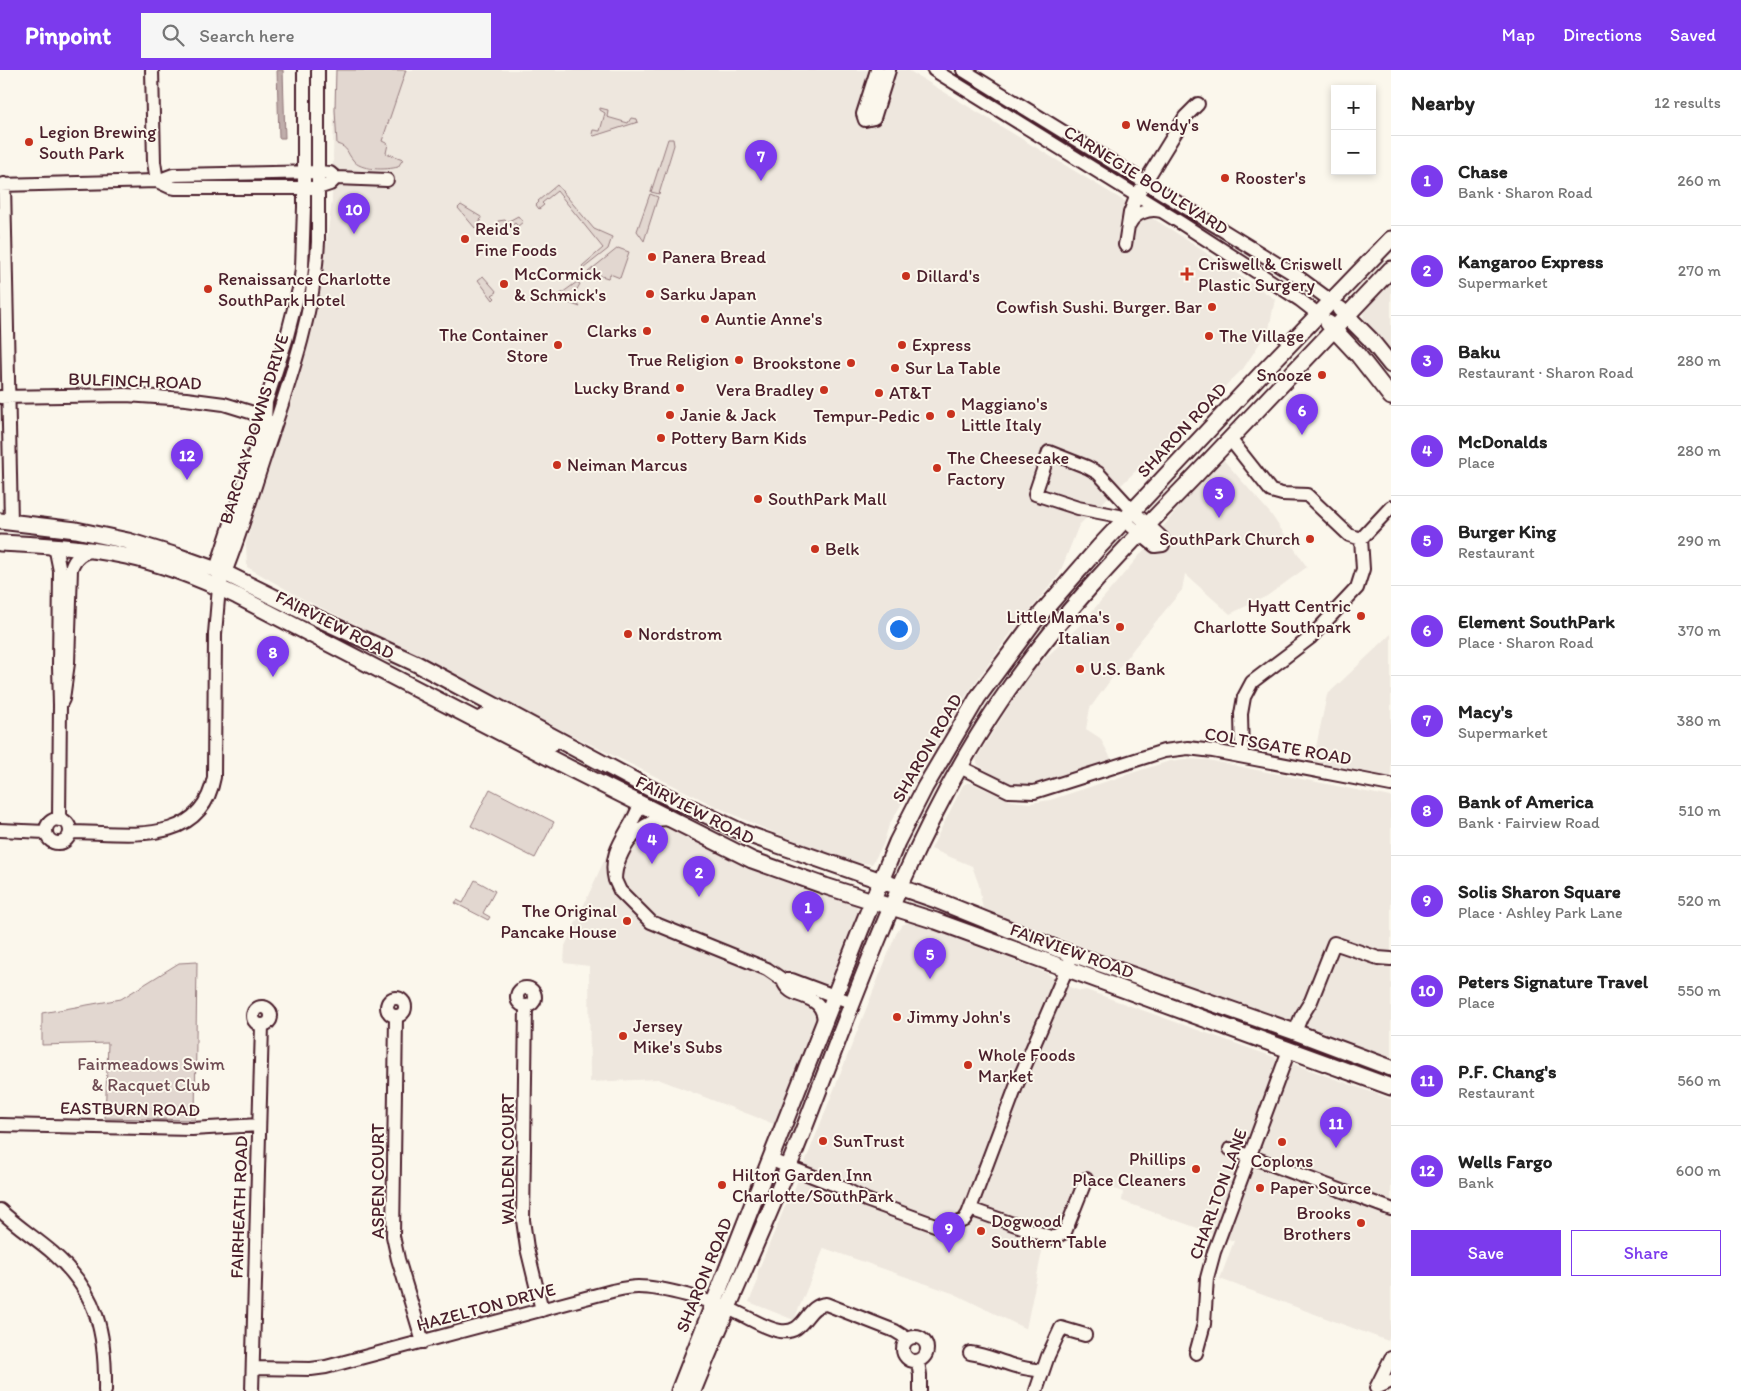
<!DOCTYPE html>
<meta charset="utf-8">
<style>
body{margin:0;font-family:Itim,sans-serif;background:#f6f6f6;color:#222}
.controls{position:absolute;right:15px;top:15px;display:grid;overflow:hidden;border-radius:0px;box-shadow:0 2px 8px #0003}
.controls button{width:45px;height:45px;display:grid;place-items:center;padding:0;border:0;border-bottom:1px solid #e0e0e0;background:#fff;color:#222;font:25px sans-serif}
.you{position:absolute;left:898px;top:558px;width:18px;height:18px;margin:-12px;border:4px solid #fff;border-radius:50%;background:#1a73e8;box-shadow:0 0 0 8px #1a73e833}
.badge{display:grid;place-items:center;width:32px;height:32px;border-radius:50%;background:#7c3aed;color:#fff;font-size:16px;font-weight:700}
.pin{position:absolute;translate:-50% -41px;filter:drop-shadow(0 1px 2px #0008)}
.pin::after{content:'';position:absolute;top:26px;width:18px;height:15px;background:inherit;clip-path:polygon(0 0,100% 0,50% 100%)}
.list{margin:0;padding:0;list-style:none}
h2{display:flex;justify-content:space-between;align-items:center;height:65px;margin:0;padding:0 20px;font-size:21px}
h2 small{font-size:16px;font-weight:400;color:#767676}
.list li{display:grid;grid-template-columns:32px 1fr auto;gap:15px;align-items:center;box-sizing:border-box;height:90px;padding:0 20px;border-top:1px solid #e0e0e0}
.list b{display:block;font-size:19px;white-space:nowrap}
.list p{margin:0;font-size:16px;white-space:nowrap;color:#767676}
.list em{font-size:16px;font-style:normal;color:#767676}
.actions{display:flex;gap:10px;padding:15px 20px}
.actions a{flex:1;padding:11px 0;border:1px solid #7c3aed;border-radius:0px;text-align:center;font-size:18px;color:#7c3aed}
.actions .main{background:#7c3aed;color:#fff}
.icon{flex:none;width:28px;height:28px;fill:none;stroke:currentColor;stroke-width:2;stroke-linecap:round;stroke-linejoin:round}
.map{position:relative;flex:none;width:1391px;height:1321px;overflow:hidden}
header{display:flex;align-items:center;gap:30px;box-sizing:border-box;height:70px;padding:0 25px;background:#7c3aed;color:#fff}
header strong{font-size:24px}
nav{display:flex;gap:28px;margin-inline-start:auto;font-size:18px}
.search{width:350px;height:45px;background:#f6f6f6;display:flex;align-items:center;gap:12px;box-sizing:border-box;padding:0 18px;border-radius:0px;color:#767676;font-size:19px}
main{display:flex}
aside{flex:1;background:#fff}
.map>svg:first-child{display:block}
.built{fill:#eee7de}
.green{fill:#e2d7d0;stroke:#967b7e}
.water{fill:#bfadaa;stroke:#907477}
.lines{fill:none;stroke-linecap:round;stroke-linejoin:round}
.minor-casing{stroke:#4a1f2b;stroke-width:16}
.major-casing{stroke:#4a1f2b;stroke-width:19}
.minor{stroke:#fbf7ec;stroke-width:12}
.major{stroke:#fbf7ec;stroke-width:15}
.poi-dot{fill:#c8321e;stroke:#fbf7ec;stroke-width:2}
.labels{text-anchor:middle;stroke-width:4;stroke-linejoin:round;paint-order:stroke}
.poi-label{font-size:18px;fill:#4a1f2b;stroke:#fbf7ec;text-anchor:start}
.street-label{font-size:18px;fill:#4a1f2b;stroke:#fbf7ec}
.park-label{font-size:18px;fill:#704d54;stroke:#fbf7ec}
</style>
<header>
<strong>Pinpoint</strong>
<div class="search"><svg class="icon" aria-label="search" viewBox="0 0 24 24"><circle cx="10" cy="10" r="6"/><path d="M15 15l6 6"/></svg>Search here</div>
<nav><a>Map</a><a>Directions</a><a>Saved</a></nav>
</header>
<main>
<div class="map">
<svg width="1391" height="1321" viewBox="0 0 1391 1321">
<rect width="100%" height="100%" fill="#fbf7ec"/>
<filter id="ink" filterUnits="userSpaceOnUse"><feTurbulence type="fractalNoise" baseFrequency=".02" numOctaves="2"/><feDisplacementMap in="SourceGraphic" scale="10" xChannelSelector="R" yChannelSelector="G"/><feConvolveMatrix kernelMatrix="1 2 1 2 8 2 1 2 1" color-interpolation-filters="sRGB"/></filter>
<g filter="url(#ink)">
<path class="built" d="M 335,0 L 908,0 L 1172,160 L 1275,229 L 1269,259 L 1243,299 L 1079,455 L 1059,505 L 1008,567 L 969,621 L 889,755 L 883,775 L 872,794 L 846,791 L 763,758 L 715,736 L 477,618 L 363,558 L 303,529 L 247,497 L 246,473 L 309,267 L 321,214 L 332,131 Z
M 1391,210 L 1391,286 L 1365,255 L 1363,244 L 1369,233 Z
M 1220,386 L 1270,443 L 1307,497 L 1267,526 L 1230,544 L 1185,504 L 1182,520 L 1134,578 L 1090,638 L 1086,659 L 1100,668 L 1112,690 L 1032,716 L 1020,715 L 1006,712 L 978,695 L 976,689 L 1030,603 L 1082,553 L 1150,473 Z
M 1391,564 L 1391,707 L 1313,691 L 1327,625 Z
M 1184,689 L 1208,690 L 1391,727 L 1391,990 L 983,840 L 979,815 L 972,796 L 931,779 L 963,715 L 967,713 L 971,713 L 1012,731 L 1030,733 L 1050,730 L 1138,701 L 1170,691 Z
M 629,736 L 853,832 L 857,837 L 860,849 L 779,1056 L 658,1009 L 590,1012 L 589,896 L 564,893 L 565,876 Z
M 907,853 L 916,853 L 1047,903 L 1063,915 L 1081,921 L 1086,920 L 1391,1029 L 1391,1264 L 1388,1271 L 1220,1209 L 1234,1171 L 1122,1131 L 1123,1122 L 1087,1109 L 1070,1156 L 1045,1167 L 1026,1259 L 955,1224 L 824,1178 L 794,1250 L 749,1232 L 757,1213 L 758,1201 L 784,1139 L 794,1120 L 896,864 L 902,855 Z"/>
<path class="green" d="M 336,0 L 406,0 L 382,71 L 388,74 L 386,83 L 403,89 L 398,97 C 387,100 360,101 353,90 C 346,82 349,78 337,74 L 335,40 Z
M 600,38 L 608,40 L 607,47 L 628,53 L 631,48 L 637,49 L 638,52 L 594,66 L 592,64 L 593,60 L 600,61 L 605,43 L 600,40 Z
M 668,69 L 673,69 L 674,75 L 659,124 L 651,122 Z
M 557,115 L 594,159 L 612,167 L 608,179 L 584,198 L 582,196 L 603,178 L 557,121 L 542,133 L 544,135 L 539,139 L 536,135 L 539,132 L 538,131 Z
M 650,124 L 658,127 L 644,171 L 637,161 Z
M 461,135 L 481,147 L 480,152 L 475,158 L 458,138 Z
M 518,146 L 523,152 L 518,156 L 515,153 L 500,165 L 497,158 L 498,151 L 505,150 L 507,152 Z
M 618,178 L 629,182 L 620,208 L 610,204 L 608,208 L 588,202 Z
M 483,206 L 497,222 L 492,225 L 495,228 L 493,230 L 478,210 Z
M 577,212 L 580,214 L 575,223 L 577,229 L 575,230 L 580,237 L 555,228 Z
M 490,719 L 554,752 L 535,788 L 471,756 Z
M 475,810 L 495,821 L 483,843 L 490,847 L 488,850 L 455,833 L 457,830 L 463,833 Z
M 197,892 L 195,1050 L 105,1048 L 108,973 L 42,975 L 42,943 L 121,929 L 179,893 Z"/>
<path class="water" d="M 277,0 L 283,0 L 285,68 L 279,68 Z"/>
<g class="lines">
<defs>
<path id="minor" d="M 877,0 L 863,44 L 865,50 L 874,48 L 889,0
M 934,0 L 1181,153 L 1300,230 L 1318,244
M 963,0 L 1297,206 L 1331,231
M 336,108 L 330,114 L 318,118 L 176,118 L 170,117 L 157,111 L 173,105 L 318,102 L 330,103 L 336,108 L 387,110
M 4,114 L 11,452
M 0,115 L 157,111 L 154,92 L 152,0
M 1129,155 C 1134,143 1149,138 1161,141
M 1125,175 L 1130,143 L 1137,125 L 1185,47 L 1198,34
M 0,327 L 126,325 L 186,329 L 224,334 L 250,342 L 271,352
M 1230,369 L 1271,421 L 1282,424 L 1307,425 L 1349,465 L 1361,469
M 1049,382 L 1087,397 L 1098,403 L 1132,440 L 1162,468 L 1163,475 L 1155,476 L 1119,446 L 1078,438 L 1035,424 Z
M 49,476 L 56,481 L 60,501 L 59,596 L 60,635 L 63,629 L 68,593 L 71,499 C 75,487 82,482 94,480
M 222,510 C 239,470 251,427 265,385 C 288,316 314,245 318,172 L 318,0
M 1242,686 L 1241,644 L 1244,627 L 1252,612 L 1310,568 L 1357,518 L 1363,499 L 1361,469 L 1391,437
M 960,697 L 1009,721 L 1034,722 L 1164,681 L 1188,678 L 1213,681 L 1391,715
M 640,734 C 631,762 607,779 615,810 C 615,783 641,744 672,750
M46 761a12 12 0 1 1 24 0a12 12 0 1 1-24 0Z
M 59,750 L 60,635
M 0,760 L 46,762
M 70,762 C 124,762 201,779 214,707 L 215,564 L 219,517 L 218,493 L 265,350 L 266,332 L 286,270 L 300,215 L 302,198 L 304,137 L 304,0
M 615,810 L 620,821 L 651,852 L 767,899 L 783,910
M517 927a9 9 0 1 1 18 0a9 9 0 1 1-18 0Z
M387 937a9 9 0 1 1 18 0a9 9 0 1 1-18 0Z
M 526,937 L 523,1150 L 527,1178 L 542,1240
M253 946a9 9 0 1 1 18 0a9 9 0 1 1-18 0Z
M 396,946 L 393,1166 L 398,1189 L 423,1272
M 824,953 C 824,919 789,933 783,910 L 792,910 L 853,933
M 1295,962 L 1301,947 L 1311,931 L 1334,873 L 1378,888 L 1391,889
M 0,1055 L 192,1059 L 259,1055
M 1230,1079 L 1391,1139
M 771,1090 L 843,1118 L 866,1130 L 935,1155 L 951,1156 L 964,1150 L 968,1144 L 1017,1014 L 1070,891
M 970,1139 L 1053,1168 L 1065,1162 L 1086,1109
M 0,1140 C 16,1156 36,1168 53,1183 C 98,1223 106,1264 105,1321
M903 1279a12 12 0 1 1 24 0a12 12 0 1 1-24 0Z
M 970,1283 C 985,1285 993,1289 1006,1293 C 1018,1298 1030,1299 1042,1301
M 1196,1283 L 1204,1254 L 1207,1208 L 1214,1182 L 1289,980
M 1391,1288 L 1376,1318 L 1391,1311
M 918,1291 L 920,1305 L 920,1321
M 253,1298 L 311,1299 L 326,1297 L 612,1221 C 621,1219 629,1217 638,1217 C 663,1217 712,1231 734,1241 C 748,1247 766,1259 780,1261 C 806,1265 805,1235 826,1234 L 895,1261 L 908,1269
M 252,1321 L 262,955
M 1036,1321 L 1048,1286 L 1061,1258 L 1085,1265"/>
<path id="major" d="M 1340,239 L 1370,269 L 1391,295
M 1328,253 L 1358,285 L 1391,327
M 0,451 L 76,460 L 128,471 L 177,486 L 225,503 L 306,543 L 417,594 L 647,717 L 744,763 L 936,830 L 1058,879 L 1295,962 L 1391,998
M 0,473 C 42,475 84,477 126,486 C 164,494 201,509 237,526 L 569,698 L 752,790 L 825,816 L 936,851 L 1391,1017
M 478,650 L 486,646 L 493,646 L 551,674
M 679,1321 L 861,859 L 897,772 L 925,717 L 978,627 L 1032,554 L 1099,477 L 1261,304 L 1391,169
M 693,1321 C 728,1233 769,1148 803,1061 C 860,915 911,764 999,633 C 1054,551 1123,480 1192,409 C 1258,339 1325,269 1391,199"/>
</defs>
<use href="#minor" class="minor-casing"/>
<use href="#major" class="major-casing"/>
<use href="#minor" class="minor"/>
<use href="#major" class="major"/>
</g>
</g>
<g class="poi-dot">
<circle cx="1126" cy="55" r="5"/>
<circle cx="29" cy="72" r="5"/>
<circle cx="1225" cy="108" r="5"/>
<circle cx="465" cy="169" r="5"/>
<circle cx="652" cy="187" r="5"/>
<path d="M1184.5 196.5h5v5h5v5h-5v5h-5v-5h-5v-5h5z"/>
<circle cx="906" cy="206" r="5"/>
<circle cx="504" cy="214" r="5"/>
<circle cx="208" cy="219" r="5"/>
<circle cx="650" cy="224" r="5"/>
<circle cx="1212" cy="237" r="5"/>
<circle cx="705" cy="249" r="5"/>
<circle cx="647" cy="261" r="5"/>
<circle cx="1209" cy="266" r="5"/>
<circle cx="558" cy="275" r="5"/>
<circle cx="902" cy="275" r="5"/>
<circle cx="739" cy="290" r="5"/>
<circle cx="851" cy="293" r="5"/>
<circle cx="895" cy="298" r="5"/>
<circle cx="1322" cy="305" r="5"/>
<circle cx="680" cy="318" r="5"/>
<circle cx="824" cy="320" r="5"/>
<circle cx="879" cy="323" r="5"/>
<circle cx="951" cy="344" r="5"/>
<circle cx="670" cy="345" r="5"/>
<circle cx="930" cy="346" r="5"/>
<circle cx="661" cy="368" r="5"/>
<circle cx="557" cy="395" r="5"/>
<circle cx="937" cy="398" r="5"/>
<circle cx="758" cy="429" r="5"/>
<circle cx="1310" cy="469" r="5"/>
<circle cx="815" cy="479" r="5"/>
<circle cx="1361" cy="546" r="5"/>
<circle cx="1120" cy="557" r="5"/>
<circle cx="628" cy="564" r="5"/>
<circle cx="1080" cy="599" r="5"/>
<circle cx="627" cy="851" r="5"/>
<circle cx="897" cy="947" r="5"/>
<circle cx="623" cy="966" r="5"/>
<circle cx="968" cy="995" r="5"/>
<circle cx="823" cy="1071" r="5"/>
<circle cx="1282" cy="1072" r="5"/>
<circle cx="1196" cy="1099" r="5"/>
<circle cx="722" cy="1115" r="5"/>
<circle cx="1260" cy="1118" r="5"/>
<circle cx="1361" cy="1153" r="5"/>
<circle cx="981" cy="1161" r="5"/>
</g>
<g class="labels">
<g class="poi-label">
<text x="1136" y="61">Wendy's</text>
<text x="39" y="68">Legion Brewing<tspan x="39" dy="21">South Park</tspan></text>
<text x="1235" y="114">Rooster's</text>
<text x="475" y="165">Reid's<tspan x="475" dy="21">Fine Foods</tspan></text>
<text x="662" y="193">Panera Bread</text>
<text x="1198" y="200">Criswell &amp; Criswell<tspan x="1198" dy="21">Plastic Surgery</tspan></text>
<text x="514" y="210">McCormick<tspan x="514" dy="21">&amp; Schmick's</tspan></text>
<text x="916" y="212">Dillard's</text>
<text x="218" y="215">Renaissance Charlotte<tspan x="218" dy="21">SouthPark Hotel</tspan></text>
<text x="660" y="230">Sarku Japan</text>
<text x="1202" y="243" text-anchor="end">Cowfish Sushi. Burger. Bar</text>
<text x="715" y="255">Auntie Anne's</text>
<text x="637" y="267" text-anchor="end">Clarks</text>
<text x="548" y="271" text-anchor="end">The Container<tspan x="548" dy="21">Store</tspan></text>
<text x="1219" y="272">The Village</text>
<text x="912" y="281">Express</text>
<text x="729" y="296" text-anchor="end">True Religion</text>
<text x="841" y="299" text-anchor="end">Brookstone</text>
<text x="905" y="304">Sur La Table</text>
<text x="1312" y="311" text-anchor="end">Snooze</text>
<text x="670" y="324" text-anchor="end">Lucky Brand</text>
<text x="814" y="326" text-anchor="end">Vera Bradley</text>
<text x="889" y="329">AT&amp;T</text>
<text x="961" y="340">Maggiano's<tspan x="961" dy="21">Little Italy</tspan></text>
<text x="680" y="351">Janie &amp; Jack</text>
<text x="920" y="352" text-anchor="end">Tempur-Pedic</text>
<text x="671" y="374">Pottery Barn Kids</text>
<text x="947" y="394">The Cheesecake<tspan x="947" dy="21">Factory</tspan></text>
<text x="567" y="401">Neiman Marcus</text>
<text x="768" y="435">SouthPark Mall</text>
<text x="1300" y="475" text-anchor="end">SouthPark Church</text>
<text x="825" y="485">Belk</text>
<text x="1351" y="542" text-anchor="end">Hyatt Centric<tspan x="1351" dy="21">Charlotte Southpark</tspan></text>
<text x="1110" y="553" text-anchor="end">Little Mama's<tspan x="1110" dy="21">Italian</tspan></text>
<text x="638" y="570">Nordstrom</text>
<text x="1090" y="605">U.S. Bank</text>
<text x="617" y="847" text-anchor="end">The Original<tspan x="617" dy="21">Pancake House</tspan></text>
<text x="907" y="953">Jimmy John's</text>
<text x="633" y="962">Jersey<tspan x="633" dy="21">Mike's Subs</tspan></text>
<text x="978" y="991">Whole Foods<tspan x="978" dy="21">Market</tspan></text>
<text x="833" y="1077">SunTrust</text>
<text x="1186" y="1095" text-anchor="end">Phillips<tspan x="1186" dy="21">Place Cleaners</tspan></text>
<text x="1282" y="1097" text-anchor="middle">Coplons</text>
<text x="732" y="1111">Hilton Garden Inn<tspan x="732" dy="21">Charlotte/SouthPark</tspan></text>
<text x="1270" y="1124">Paper Source</text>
<text x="1351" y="1149" text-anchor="end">Brooks<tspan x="1351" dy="21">Brothers</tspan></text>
<text x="991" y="1157">Dogwood<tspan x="991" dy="21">Southern Table</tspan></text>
</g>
<g class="street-label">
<text transform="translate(1146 110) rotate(32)" y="6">CARNEGIE BOULEVARD</text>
<text transform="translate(135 311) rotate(2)" y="6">BULFINCH ROAD</text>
<text transform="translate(254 359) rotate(-73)" y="6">BARCLAY DOWNS DRIVE</text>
<text transform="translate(1182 360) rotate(-47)" y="6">SHARON ROAD</text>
<text transform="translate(335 555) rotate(27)" y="6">FAIRVIEW ROAD</text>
<text transform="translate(1278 676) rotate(10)" y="6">COLTSGATE ROAD</text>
<text transform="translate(927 678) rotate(-60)" y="6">SHARON ROAD</text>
<text transform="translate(695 740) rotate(27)" y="6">FAIRVIEW ROAD</text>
<text transform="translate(1072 881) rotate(20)" y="6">FAIRVIEW ROAD</text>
<text transform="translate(130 1039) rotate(1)" y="6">EASTBURN ROAD</text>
<text transform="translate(508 1089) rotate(-90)" y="6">WALDEN COURT</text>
<text transform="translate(378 1111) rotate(-90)" y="6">ASPEN COURT</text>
<text transform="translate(1218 1124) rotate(-70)" y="6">CHARLTON LANE</text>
<text transform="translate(239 1137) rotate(-88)" y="6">FAIRHEATH ROAD</text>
<text transform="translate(704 1205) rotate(-68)" y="6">SHARON ROAD</text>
<text transform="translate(486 1237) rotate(-15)" y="6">HAZELTON DRIVE</text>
</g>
<g class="park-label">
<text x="151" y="1000">Fairmeadows Swim<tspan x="151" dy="21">&amp; Racquet Club</tspan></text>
</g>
</g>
</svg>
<div class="controls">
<button>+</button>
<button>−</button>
</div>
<div class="you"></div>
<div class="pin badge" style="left:808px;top:862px">1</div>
<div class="pin badge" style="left:699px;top:827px">2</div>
<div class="pin badge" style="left:1219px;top:448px">3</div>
<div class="pin badge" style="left:652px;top:794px">4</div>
<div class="pin badge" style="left:930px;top:909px">5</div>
<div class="pin badge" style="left:1302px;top:365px">6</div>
<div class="pin badge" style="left:761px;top:111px">7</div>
<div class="pin badge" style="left:273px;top:607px">8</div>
<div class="pin badge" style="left:949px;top:1183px">9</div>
<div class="pin badge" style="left:354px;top:164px">10</div>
<div class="pin badge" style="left:1336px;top:1078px">11</div>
<div class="pin badge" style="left:187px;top:410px">12</div>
</div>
<aside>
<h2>Nearby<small>12 results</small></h2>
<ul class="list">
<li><span class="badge">1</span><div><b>Chase</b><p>Bank · Sharon Road</p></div><em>260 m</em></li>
<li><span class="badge">2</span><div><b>Kangaroo Express</b><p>Supermarket</p></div><em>270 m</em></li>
<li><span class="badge">3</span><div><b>Baku</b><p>Restaurant · Sharon Road</p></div><em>280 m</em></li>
<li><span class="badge">4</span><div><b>McDonalds</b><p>Place</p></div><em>280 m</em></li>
<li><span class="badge">5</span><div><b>Burger King</b><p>Restaurant</p></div><em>290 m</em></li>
<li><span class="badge">6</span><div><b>Element SouthPark</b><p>Place · Sharon Road</p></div><em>370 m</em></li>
<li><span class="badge">7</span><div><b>Macy's</b><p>Supermarket</p></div><em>380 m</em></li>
<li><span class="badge">8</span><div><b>Bank of America</b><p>Bank · Fairview Road</p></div><em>510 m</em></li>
<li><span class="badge">9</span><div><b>Solis Sharon Square</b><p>Place · Ashley Park Lane</p></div><em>520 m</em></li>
<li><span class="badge">10</span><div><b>Peters Signature Travel</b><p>Place</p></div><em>550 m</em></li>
<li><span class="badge">11</span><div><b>P.F. Chang's</b><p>Restaurant</p></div><em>560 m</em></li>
<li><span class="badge">12</span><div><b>Wells Fargo</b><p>Bank</p></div><em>600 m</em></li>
</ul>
<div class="actions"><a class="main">Save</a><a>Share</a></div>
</aside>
</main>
